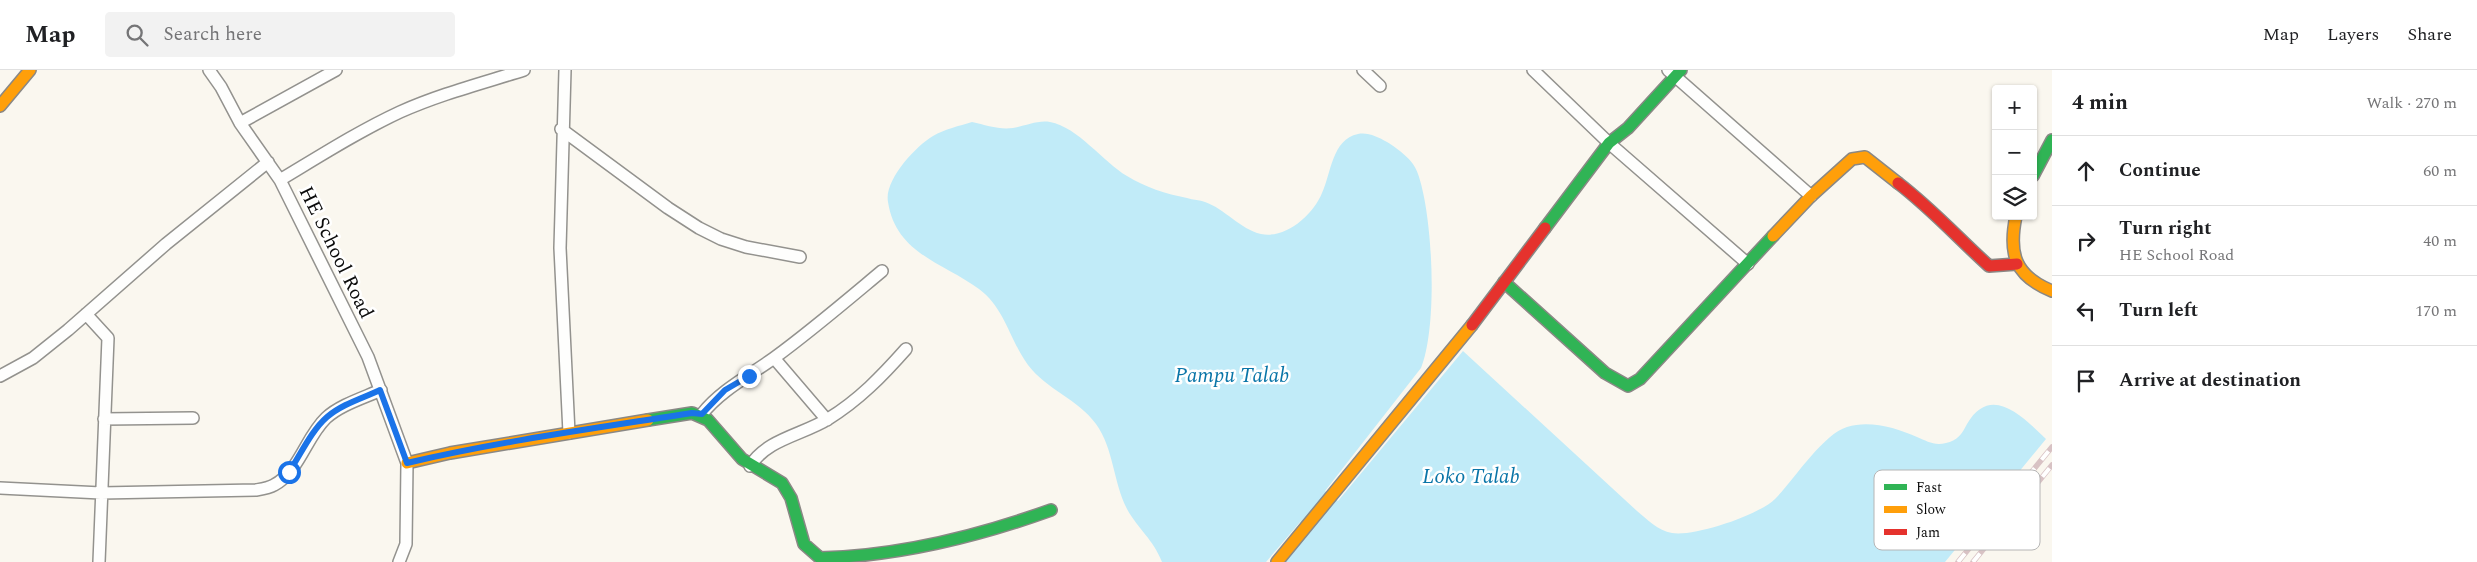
<!DOCTYPE html>
<meta charset="utf-8">
<style>
body{margin:0;font-family:Spectral,serif;background:#f2f2f2;color:#202124}
.controls{position:absolute;right:15px;top:15px;display:grid;overflow:hidden;border-radius:5px;box-shadow:0 1px 4px #0004}
.controls button{width:45px;height:45px;display:grid;place-items:center;padding:0;border:0;border-bottom:1px solid #e0e0e0;background:#fff;color:#202124;font:25px sans-serif}
.stop{position:absolute;width:15px;height:15px;margin:-11px;border:4px solid #1a73e8;border-radius:50%;background:#fff}
.stop.end{background:#1a73e8;border-color:#fff;box-shadow:0 1px 5px #0008}
.list{margin:0;padding:0;list-style:none}
h2{display:flex;justify-content:space-between;align-items:center;height:65px;margin:0;padding:0 20px;font-size:21px}
h2 small{font-size:16px;font-weight:400;color:#757577}
.list li{display:grid;grid-template-columns:32px 1fr auto;gap:15px;align-items:center;box-sizing:border-box;height:70px;padding:0 20px;border-top:1px solid #e0e0e0}
.list b{display:block;font-size:19px;white-space:nowrap}
.list p{margin:0;font-size:16px;white-space:nowrap;color:#757577}
.list em{font-size:16px;font-style:normal;color:#757577}
.icon{flex:none;width:28px;height:28px;fill:none;stroke:currentColor;stroke-width:2;stroke-linecap:round;stroke-linejoin:round}
.map{position:relative;flex:none;width:2052px;height:492px;overflow:hidden}
header{display:flex;align-items:center;gap:30px;box-sizing:border-box;height:70px;padding:0 25px;background:#fff;border-bottom:1px solid #e0e0e0}
header strong{font-size:24px}
nav{display:flex;gap:28px;margin-inline-start:auto;font-size:18px}
.search{width:350px;height:45px;background:#f2f2f2;display:flex;align-items:center;gap:12px;box-sizing:border-box;padding:0 18px;border-radius:5px;color:#757577;font-size:19px}
main{display:flex}
aside{flex:1;background:#fff}
.map>svg:first-child{display:block}
.water{fill:#c1ebf8}
.lines{fill:none;stroke-linecap:round;stroke-linejoin:round}
.street-casing{stroke:#93928e;stroke-width:14}
.fast-casing{stroke:#8a8885;stroke-width:14}
.slow-casing{stroke:#8a8885;stroke-width:14}
.jam-casing{stroke:#8a8885;stroke-width:14}
.street{stroke:#fefefd;stroke-width:11}
.fast{stroke:#30b455;stroke-width:11}
.slow{stroke:#ff9f0a;stroke-width:11}
.jam{stroke:#e5322d;stroke-width:11}
.rail-casing{stroke:#d8c2c4;stroke-width:5.5}
.rail{stroke:#fff;stroke-width:4;stroke-dasharray:11;stroke-linecap:butt}
.route{stroke:#1a73e8;stroke-width:6}
.labels{text-anchor:middle;stroke-width:5;stroke-linejoin:round;paint-order:stroke}
.street-label{font-size:20px;fill:#0c0c0c;stroke:#fff}
.water-label{font-size:21px;font-style:italic;fill:#0a75a8;stroke:#fff}
.key{fill:#fff;stroke:#b6b6b6;stroke-width:1}
.key-label{font-size:14px;fill:#0c0c0c}
</style>
<header>
<strong>Map</strong>
<div class="search"><svg class="icon" aria-label="search" viewBox="0 0 24 24"><circle cx="10" cy="10" r="6"/><path d="M15 15l6 6"/></svg>Search here</div>
<nav><a>Map</a><a>Layers</a><a>Share</a></nav>
</header>
<main>
<div class="map">
<svg width="2052" height="492" viewBox="0 0 2052 492">
<rect width="100%" height="100%" fill="#faf7ef"/>
<path class="water" d="M 972,52 C 986,55 999,60 1013,58 C 1026,56 1037,50 1050,52 C 1078,57 1103,92 1127,106 C 1145,117 1166,124 1187,128 C 1193,130 1200,130 1205,132 C 1225,139 1240,159 1261,164 C 1286,169 1313,145 1322,123 C 1331,104 1332,69 1358,64 C 1368,62 1378,67 1387,72 C 1398,79 1414,90 1418,104 C 1433,146 1438,256 1421,298 L 1325,421 L 1338,431 L 1463,281 L 1637,441 C 1647,449 1658,461 1672,463 C 1694,467 1759,445 1775,429 C 1793,411 1823,364 1847,357 C 1870,350 1896,358 1917,367 C 1927,371 1934,376 1946,373 C 1957,371 1962,364 1967,354 C 1991,313 2023,347 2046,369 L 1945,492 L 1285,492 L 1301,451 L 1266,492 L 1162,492 C 1153,469 1138,459 1127,439 C 1113,412 1114,379 1096,354 C 1079,330 1046,319 1028,295 C 1010,271 1005,238 979,219 C 944,193 896,184 888,132 C 884,110 916,76 933,66 C 945,59 959,56 972,52 Z"/>
<g class="lines">
<defs>
<path id="street" d="M 209,0 L 221,17 L 240,53 L 280,110 L 368,287 L 407,393 L 406,474 L 399,492
M 565,0 L 560,178 L 569,363
M 1363,0 L 1380,16
M 1533,0 L 1609,73 L 1748,194
M 1668,0 L 1811,126
M 240,53 L 336,0
M 561,59 L 668,138 L 699,158 L 721,169 L 746,177 L 800,187
M 280,110 C 320,86 359,61 400,42 C 440,24 483,13 524,0
M 86,244 L 108,268 L 99,492
M 774,288 L 827,350
M 0,306 L 33,288 L 68,260 L 166,174 L 268,92
M 702,344 C 721,320 749,306 774,288 C 811,261 846,231 882,201
M 104,349 L 193,348
M 750,396 C 767,369 802,365 828,349 C 859,330 882,306 906,279
M 0,418 L 101,423 L 256,420 C 262,419 269,418 274,415 C 299,402 306,367 326,348 C 340,335 363,328 381,320"/>
<path id="fast" d="M 2033,106 L 2052,70
M 1545,158 L 1609,73 L 1628,58 L 1681,0
M 1504,212 L 1605,303 L 1628,316 L 1640,309 L 1773,166
M 648,350 L 692,343 L 708,350 L 742,389 L 782,413 L 791,428 L 804,474 L 820,488 C 900,486 976,467 1051,440"/>
<path id="slow" d="M 0,36 L 30,0
M 2016,146 C 2008,184 2015,206 2052,221
M 1773,166 L 1811,126 L 1852,89 L 1865,87 L 1898,113
M 407,393 L 450,383 L 648,350
M 1277,492 L 1472,255"/>
<path id="jam" d="M 1898,113 C 1931,138 1958,168 1989,196 L 2017,194
M 1472,255 L 1545,158"/>
</defs>
<use href="#street" class="street-casing"/>
<use href="#fast" class="fast-casing"/>
<use href="#slow" class="slow-casing"/>
<use href="#jam" class="jam-casing"/>
<use href="#street" class="street"/>
<use href="#fast" class="fast"/>
<use href="#slow" class="slow"/>
<use href="#jam" class="jam"/>
<defs>
<path id="rail" d="M 1958,492 L 2052,377
M 1973,492 L 2052,395"/>
</defs>
<use href="#rail" class="rail-casing"/>
<use href="#rail" class="rail"/>
</g>
<g class="lines">
<path class="route" d="M 289,402 C 301,384 311,361 327,347 C 342,334 363,328 380,320 L 407,393 C 501,371 597,358 692,343 L 702,344 L 725,320 L 749,306"/>
</g>
<g class="labels">
<g class="street-label">
<text transform="translate(337 182) rotate(64)" y="7">HE School Road</text>
</g>
<g class="water-label">
<text x="1232" y="312">Pampu Talab</text>
<text x="1471" y="413">Loko Talab</text>
</g>
</g>
<rect x="1874" y="400" width="166" height="80" rx="8" class="key"/>
<rect x="1884" y="414" width="23" height="6" fill="#30b455"/>
<rect x="1884" y="436" width="23" height="7" fill="#ff9f0a"/>
<rect x="1884" y="459" width="23" height="6" fill="#e5322d"/>
<g class="key-label">
<text x="1916" y="422">Fast</text>
<text x="1916" y="444">Slow</text>
<text x="1916" y="467">Jam</text>
</g>
</svg>
<div class="controls">
<button>+</button>
<button>−</button>
<button><svg class="icon" aria-label="layers" viewBox="0 0 24 24"><path d="M12 4l9 5-9 5-9-5zM3 14l9 5 9-5"/></svg></button>
</div>
<div class="stop" style="left:289px;top:402px"></div>
<div class="stop end" style="left:749px;top:306px"></div>
</div>
<aside>
<h2>4 min<small>Walk · 270 m</small></h2>
<ul class="list">
<li><svg class="icon" aria-label="ahead" viewBox="0 0 24 24"><path d="M12 20V5M6 11l6-6 6 6"/></svg><div><b>Continue</b></div><em>60 m</em></li>
<li><svg class="icon" aria-label="right" viewBox="0 0 24 24"><path d="M7 20v-9h11M14 6l5 5-5 5"/></svg><div><b>Turn right</b><p>HE School Road</p></div><em>40 m</em></li>
<li><svg class="icon" aria-label="left" viewBox="0 0 24 24"><path d="M17 20v-9H6M10 6l-5 5 5 5"/></svg><div><b>Turn left</b></div><em>170 m</em></li>
<li><svg class="icon" aria-label="arrive" viewBox="0 0 24 24"><path d="M6 21V4h12l-3 4 3 4H6"/></svg><div><b>Arrive at destination</b></div></li>
</ul>
</aside>
</main>
